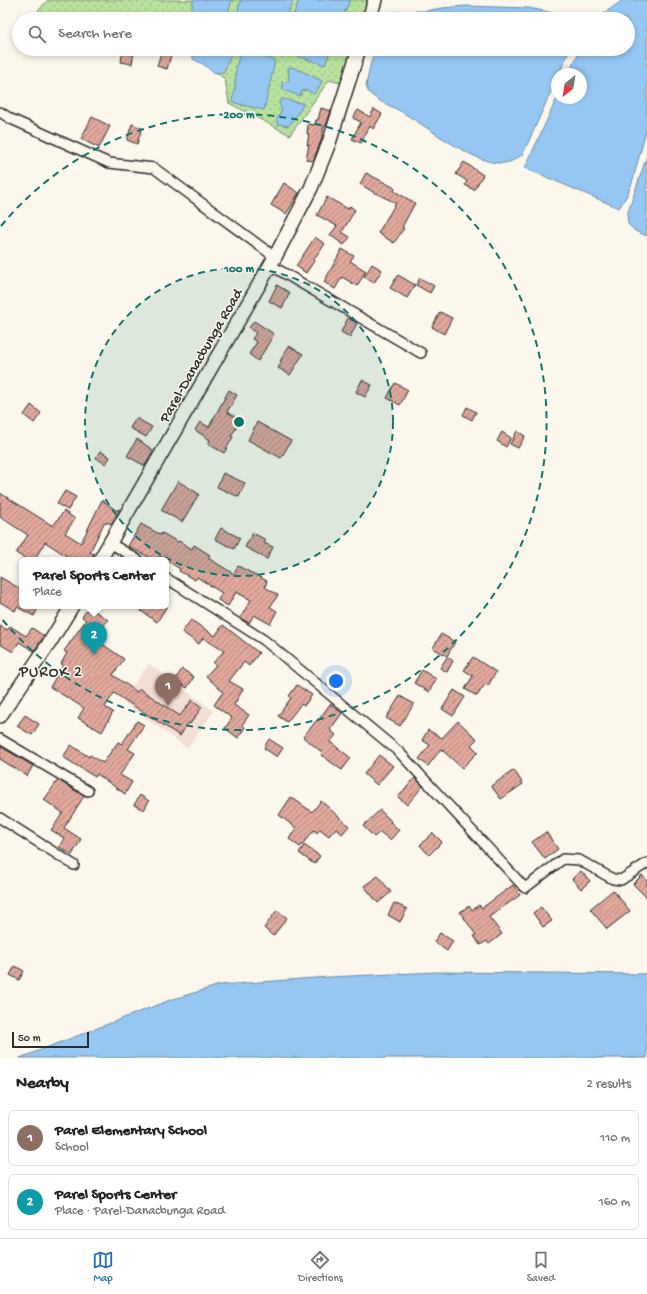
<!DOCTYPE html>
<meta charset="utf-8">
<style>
body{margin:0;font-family:"Gochi Hand",sans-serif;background:#f2f2f2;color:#222}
.compass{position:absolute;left:551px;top:68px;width:36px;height:36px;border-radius:50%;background:#fff;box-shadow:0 2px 6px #0003;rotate:210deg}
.scale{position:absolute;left:12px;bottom:10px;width:77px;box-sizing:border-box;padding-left:4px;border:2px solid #2b2b2b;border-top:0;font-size:11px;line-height:14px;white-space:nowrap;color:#2b2b2b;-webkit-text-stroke:3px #fbf7ec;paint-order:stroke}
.you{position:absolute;left:336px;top:681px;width:14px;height:14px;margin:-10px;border:3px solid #fff;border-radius:50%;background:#1a73e8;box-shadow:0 0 0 6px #1a73e833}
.badge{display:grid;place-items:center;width:26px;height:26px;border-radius:50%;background:#1f6fb2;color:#fff;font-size:13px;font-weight:700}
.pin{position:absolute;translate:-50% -33px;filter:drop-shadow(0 1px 2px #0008)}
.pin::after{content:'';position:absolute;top:21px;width:14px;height:12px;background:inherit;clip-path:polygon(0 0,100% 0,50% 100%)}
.popup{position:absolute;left:19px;top:557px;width:150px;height:52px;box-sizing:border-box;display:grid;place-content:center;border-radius:6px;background:#fff;filter:drop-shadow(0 1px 3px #0005);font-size:13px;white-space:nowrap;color:#767676}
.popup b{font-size:15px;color:#222}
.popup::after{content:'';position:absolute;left:50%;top:100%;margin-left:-8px;border:8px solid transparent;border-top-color:#fff}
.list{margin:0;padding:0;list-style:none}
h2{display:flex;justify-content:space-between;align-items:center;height:52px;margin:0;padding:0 16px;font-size:17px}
h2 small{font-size:13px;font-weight:400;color:#767676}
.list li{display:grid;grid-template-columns:26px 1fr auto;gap:12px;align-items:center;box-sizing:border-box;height:56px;margin:0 8px 8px;padding:0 8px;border:1px solid #e0e0e0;border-radius:6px}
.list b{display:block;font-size:15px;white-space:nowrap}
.list p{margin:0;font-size:13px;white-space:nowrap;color:#767676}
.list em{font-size:13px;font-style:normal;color:#767676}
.icon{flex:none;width:22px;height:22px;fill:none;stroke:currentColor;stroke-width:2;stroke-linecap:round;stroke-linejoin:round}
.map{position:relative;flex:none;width:647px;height:1058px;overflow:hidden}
.search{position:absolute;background:#fff;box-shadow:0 2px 6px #0003;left:12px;right:12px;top:12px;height:44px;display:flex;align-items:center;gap:10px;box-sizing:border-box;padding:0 14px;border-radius:22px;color:#767676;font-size:15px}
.sheet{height:180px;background:#fff}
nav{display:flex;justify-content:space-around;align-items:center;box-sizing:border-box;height:56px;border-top:1px solid #e0e0e0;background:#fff;font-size:11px;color:#767676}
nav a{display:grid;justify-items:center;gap:2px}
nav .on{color:#1f6fb2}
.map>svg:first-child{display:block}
.built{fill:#f3dfd4}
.grass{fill:url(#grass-dots);stroke:#728664}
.water{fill:#95c7f2;stroke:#6b89a2}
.building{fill:url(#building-hatch);stroke:#2b2b2b}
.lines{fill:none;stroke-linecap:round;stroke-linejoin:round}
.street-casing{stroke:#2b2b2b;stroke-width:12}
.secondary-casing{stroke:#2b2b2b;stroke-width:16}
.street{stroke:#fbf7ec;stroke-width:9}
.secondary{stroke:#fbf7ec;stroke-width:13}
.ring{fill:none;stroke:#0f766e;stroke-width:2;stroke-dasharray:7 5}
.labels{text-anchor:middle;stroke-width:3;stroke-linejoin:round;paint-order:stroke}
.street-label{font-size:15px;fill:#2b2b2b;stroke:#fbf7ec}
.neighbourhood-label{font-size:16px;letter-spacing:1px;fill:#2b2b2b;stroke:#fbf7ec}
.centre{fill:#0f766e;stroke:#fbf7ec;stroke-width:2}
.ring-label{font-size:12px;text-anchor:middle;font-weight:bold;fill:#0f766e;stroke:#fbf7ec;stroke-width:3;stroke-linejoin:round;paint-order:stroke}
</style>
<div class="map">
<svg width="647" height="1058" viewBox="0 0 647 1058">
<defs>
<pattern id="grass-dots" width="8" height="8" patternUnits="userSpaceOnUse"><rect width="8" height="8" fill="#b8e29e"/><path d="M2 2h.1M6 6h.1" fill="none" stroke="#9ec288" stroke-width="1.8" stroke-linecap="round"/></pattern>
<pattern id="building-hatch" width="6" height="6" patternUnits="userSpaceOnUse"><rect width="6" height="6" fill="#e1a89c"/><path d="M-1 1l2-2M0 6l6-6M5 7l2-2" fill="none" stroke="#b7897f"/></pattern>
</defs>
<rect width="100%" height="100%" fill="#fbf7ec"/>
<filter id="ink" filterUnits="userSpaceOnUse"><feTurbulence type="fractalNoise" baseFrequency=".025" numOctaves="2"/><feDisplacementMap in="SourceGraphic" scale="8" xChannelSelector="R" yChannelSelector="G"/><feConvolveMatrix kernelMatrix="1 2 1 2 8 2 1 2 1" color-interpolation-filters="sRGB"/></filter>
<g filter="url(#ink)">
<path class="built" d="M 149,664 L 214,711 L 187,748 L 122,701 Z"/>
<path class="grass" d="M 48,0 L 375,0 L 369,19 L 117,19 L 35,14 Z
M 183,49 L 359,49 L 348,85 L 329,80 L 290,135 L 229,103 L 225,79 Z"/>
<path class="water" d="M 193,0 L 232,0 L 226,19 L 201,19 L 191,16 Z
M 241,0 L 293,0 L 286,19 L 235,19 Z
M 299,0 L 350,0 L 342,19 L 292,19 Z
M 623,0 L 647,0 L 647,127 L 632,183 L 626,197 L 619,208 L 525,168 L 557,98 L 581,98 L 581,74 L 568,74 L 581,49 L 628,49 L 628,19 L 596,19 Z
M 465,6 L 529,8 L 573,17 L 576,19 L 387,19 L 391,12 L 424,11 L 443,8 Z
M 193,49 L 233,49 L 224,72 C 209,74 213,71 203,64 C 199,62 196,61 193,59 Z
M 245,49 L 275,61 L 264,110 C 253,107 243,106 233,102 L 232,99 C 239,85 231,61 245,49 Z
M 283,49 L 331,49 L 325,65 L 282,51 Z
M 375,49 L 570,49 L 559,74 L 557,74 L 557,78 L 523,154 C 515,160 509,164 498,163 C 471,161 429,128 405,114 C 395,107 382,104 373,96 C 369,94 367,90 366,86 L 370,66 Z
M 292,67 L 308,74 L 322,81 L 318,89 L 314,94 L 306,90 L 302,91 L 300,96 L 283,90 L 282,83 L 283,81 L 285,83 L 289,80 L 288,68 Z
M 284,99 L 304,104 L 289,126 L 277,124 L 277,118 C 281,113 283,110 279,104 L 281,100 Z
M 647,156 L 647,236 L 635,231 L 628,224 L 627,215 Z
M 436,972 L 647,974 L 647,1058 L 20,1058 L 170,1000 L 220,985 L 329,977 Z"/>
<path class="building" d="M 123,49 L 134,51 L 132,64 L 121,62 Z
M 162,49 L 172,52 L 167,69 L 157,66 Z
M 321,108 L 331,111 L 326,126 L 324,126 L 321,141 L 313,161 L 306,160 L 309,145 L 307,145 L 309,134 L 307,134 L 308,124 L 315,125 L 316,120 L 318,120 Z
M 374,109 L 382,114 L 373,129 L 370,126 L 361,143 L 352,139 L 361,122 L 353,118 L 358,110 L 370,117 Z
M 92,117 L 110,126 L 99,148 L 81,139 Z
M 132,124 L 142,128 L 137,144 L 127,140 Z
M 464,162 L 483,175 L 474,190 L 465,185 L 467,181 L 456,174 Z
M 366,173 L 395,188 L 394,191 L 415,203 L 402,227 L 404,228 L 394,243 L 378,233 L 396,203 L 373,192 L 360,184 Z
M 284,183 L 299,193 L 286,214 L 271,205 Z
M 327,197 L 348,209 L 350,206 L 355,210 L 342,232 L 350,237 L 344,245 L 330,235 L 337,226 L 317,215 Z
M 315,237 L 325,244 L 313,260 L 314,261 L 306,273 L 296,266 Z
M 342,249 L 354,256 L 350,261 L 366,271 L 357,286 L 342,277 L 335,289 L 324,282 Z
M 372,264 L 382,270 L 374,283 L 364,277 Z
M 398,275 L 415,285 L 407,298 L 390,288 Z
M 420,278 L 434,286 L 430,293 L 416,285 Z
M 277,285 L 290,293 L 282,308 L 269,301 Z
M 440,312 L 452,318 L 444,334 L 432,327 Z
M 348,318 L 357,323 L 350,337 L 341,332 Z
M 254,321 L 274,334 L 258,361 L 249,354 L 257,342 L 252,339 L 256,333 L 249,328 Z
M 289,346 L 303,354 L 290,375 L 278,368 L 282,362 L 280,361 Z
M 362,380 L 372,385 L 365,397 L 356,392 Z
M 395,383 L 408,390 L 400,405 L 387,398 Z
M 229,390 L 237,395 L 227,412 L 241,420 L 231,436 L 233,437 L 224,453 L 208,444 L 210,440 L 195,430 L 200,422 L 209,427 Z
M 31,405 L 41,413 L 34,423 L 24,415 Z
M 467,407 L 476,412 L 472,420 L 463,415 Z
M 136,418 L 152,427 L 146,437 L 130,428 Z
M 257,422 L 291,441 L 281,458 L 248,440 Z
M 517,431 L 525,436 L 518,448 L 510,444 Z
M 502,432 L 511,438 L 506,447 L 497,441 Z
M 137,439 L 153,450 L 145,466 L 127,456 Z
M 100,451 L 110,457 L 106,464 L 96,458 Z
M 223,473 L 245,483 L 239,497 L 217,487 Z
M 178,481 L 199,494 L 182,522 L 161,510 Z
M 65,491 L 76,497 L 68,510 L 57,504 Z
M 0,493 L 53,526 L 64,511 L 75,519 L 65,533 L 81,543 L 102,500 L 117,511 L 118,509 L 120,510 L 111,524 L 107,522 L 106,524 L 104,523 L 90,552 L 94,554 L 91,560 L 73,560 L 45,542 L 34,560 L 27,560 L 16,553 L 28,535 L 0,517 Z
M 141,524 L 161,535 L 162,533 L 178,542 L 179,541 L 192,549 L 194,545 L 210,555 L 208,558 L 234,574 L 238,566 L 267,581 L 265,587 L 278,595 L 270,607 L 277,611 L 270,624 L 254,615 L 249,623 L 240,618 L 251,600 L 236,592 L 228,606 L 218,600 L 222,593 L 197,577 L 195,580 L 179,571 L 180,569 L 160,556 L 158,560 L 154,560 L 128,546 Z
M 221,528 L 240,538 L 234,549 L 215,539 Z
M 253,533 L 266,540 L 264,543 L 273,547 L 267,559 L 245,547 Z
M 0,577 L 22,590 L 22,606 L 39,606 L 34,616 L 17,607 L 15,611 L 0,602 Z
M 144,606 L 167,606 L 157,622 L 141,611 Z
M 89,607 L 108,620 L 95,639 L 124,659 L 113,675 L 137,692 L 140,689 L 180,716 L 192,700 L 202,707 L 190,724 L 188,723 L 180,736 L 114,693 L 105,707 L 113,712 L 102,732 L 78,718 L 84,708 L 50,687 L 63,665 L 61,664 L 67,653 L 64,651 L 86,620 L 82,617 Z
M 191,620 L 215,636 L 223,625 L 259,653 L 249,666 L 244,662 L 229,681 L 243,689 L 234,705 L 249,715 L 242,725 L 245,727 L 238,738 L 225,728 L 232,718 L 214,705 L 223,692 L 206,676 L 216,665 L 213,663 L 224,651 L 203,638 L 199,644 L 182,632 Z
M 0,626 L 8,630 L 10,626 L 26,636 L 32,628 L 44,636 L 34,651 L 19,642 L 13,652 L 0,644 Z
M 441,634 L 455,642 L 447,656 L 433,648 Z
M 447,657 L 453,661 L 447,672 L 440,668 Z
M 473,657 L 496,672 L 488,686 L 485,684 L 477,696 L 465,689 L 473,676 L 464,670 Z
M 182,669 L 194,677 L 187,688 L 175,680 Z
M 422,670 L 436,679 L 429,692 L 414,683 Z
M 297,685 L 312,695 L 304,706 L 301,704 L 287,722 L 278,716 L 291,698 L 289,696 Z
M 454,690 L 465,697 L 453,716 L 442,709 Z
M 400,696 L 414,704 L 400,726 L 386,718 Z
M 330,704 L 342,713 L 330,730 L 336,735 L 330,742 L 351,758 L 342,770 L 321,755 L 323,753 L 303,737 L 317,720 L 318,721 Z
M 25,715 L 39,724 L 32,735 L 17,726 Z
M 137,721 L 144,725 L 128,749 L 135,753 L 120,775 L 132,782 L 125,794 L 97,774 L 95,777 L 63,757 L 71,745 L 89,757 L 90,755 L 103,763 L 118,742 L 122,744 Z
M 458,721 L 477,739 L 471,745 L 478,752 L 462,768 L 441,749 L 428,766 L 419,759 L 430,745 L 422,740 L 428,730 L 442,738 Z
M 269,739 L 283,748 L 277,757 L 264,748 Z
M 0,746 L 33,766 L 27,776 L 0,759 Z
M 379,755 L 393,766 L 377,785 L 364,774 Z
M 514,770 L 523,784 L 501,799 L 491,786 Z
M 415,778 L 423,786 L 407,805 L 398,797 Z
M 58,780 L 84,796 L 64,828 L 81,839 L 72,855 L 59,847 L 64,838 L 51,830 L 63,813 L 44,800 Z
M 140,795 L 149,801 L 144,810 L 134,805 Z
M 291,797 L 312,812 L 321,801 L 349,826 L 342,834 L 336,828 L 329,836 L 320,829 L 317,833 L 314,830 L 300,847 L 289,839 L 296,828 L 279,815 Z
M 380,810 L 391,821 L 390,822 L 399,830 L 390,840 L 380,832 L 374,837 L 363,826 Z
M 546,832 L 558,849 L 545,859 L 532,842 Z
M 433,833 L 442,842 L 429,855 L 420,845 Z
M 304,845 L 320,856 L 314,864 L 299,853 Z
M 581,871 L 590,881 L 581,889 L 572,879 Z
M 642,875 L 647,881 L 647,898 L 633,884 Z
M 378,876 L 391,892 L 378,903 L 364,886 Z
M 513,885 L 520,895 L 489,917 L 502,934 L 489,944 L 487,941 L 480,945 L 474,936 L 476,935 L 460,912 L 469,906 L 472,910 L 479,905 L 482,908 Z
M 613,890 L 630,911 L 607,929 L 590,909 Z
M 394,903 L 407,909 L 400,922 L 388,915 Z
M 541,907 L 552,921 L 543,927 L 533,913 Z
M 277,910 L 287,918 L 273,936 L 264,928 Z
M 440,933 L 453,941 L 447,951 L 434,942 Z
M 15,966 L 24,971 L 19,980 L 10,975 Z"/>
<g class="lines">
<defs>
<path id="street" d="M 0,112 L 11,119 L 109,163 L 154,168 L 275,257
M 270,265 L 421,353
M 110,543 L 138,560
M 166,578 L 264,640 L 399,752 L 525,888 L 563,859 L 579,860 L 613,879 L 621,880 L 647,863
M 0,739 L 88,791
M 0,818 L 74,865"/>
<path id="secondary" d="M 369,19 L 375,0
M 100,560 L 275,257 L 311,188 L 329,143 L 359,49
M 0,716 L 50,642 L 72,606"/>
</defs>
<use href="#street" class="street-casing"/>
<use href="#secondary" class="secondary-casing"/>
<use href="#street" class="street"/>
<use href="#secondary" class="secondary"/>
</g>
</g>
<circle cx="239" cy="422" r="154" fill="#0f766e" fill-opacity=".12"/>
<g class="ring">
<circle cx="239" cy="422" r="154"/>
<path d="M1 226A308 308 0 1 1 1 618"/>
</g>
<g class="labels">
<g class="street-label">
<text transform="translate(200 355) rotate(-60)" y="5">Parel-Danacbunga Road</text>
</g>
<g class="neighbourhood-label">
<text x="51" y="676">PUROK 2</text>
</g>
</g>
<circle cx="239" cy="422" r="6" class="centre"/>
<g class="ring-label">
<text x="239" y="118">200 m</text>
<text x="239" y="272">100 m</text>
</g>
</svg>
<svg class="compass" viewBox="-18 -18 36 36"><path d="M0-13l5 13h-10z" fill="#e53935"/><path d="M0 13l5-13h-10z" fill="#767676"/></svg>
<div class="scale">50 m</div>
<div class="you"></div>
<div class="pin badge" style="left:168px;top:706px;background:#8d6e63">1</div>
<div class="pin badge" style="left:94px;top:655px;background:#0f9aa8">2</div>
<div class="popup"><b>Parel Sports Center</b>Place</div>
<div class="search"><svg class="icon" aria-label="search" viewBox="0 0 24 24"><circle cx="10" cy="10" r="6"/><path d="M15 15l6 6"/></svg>Search here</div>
</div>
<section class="sheet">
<h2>Nearby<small>2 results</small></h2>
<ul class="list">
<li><span class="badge" style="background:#8d6e63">1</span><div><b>Parel Elementary School</b><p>School</p></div><em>110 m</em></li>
<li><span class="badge" style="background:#0f9aa8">2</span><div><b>Parel Sports Center</b><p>Place · Parel-Danacbunga Road</p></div><em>160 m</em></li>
</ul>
</section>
<nav>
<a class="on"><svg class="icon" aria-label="map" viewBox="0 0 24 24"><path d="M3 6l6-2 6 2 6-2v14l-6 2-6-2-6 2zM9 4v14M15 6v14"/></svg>Map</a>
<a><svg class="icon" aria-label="directions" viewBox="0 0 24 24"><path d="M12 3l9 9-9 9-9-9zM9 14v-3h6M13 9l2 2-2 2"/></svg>Directions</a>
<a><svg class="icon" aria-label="saved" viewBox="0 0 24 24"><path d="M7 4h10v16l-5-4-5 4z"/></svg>Saved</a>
</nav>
